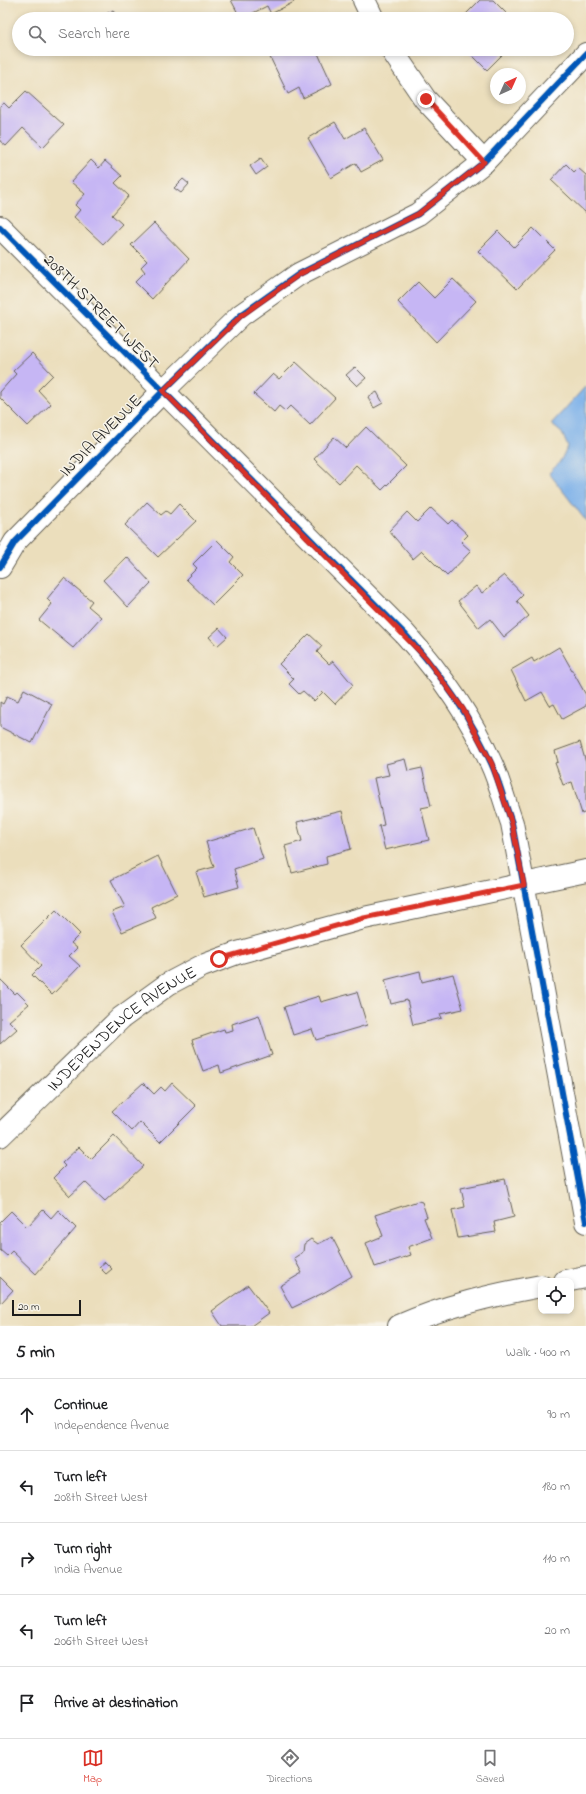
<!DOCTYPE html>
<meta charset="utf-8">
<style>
body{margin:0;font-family:"Indie Flower",sans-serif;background:#f6f6f6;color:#202124}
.controls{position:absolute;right:12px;bottom:12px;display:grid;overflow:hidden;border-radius:8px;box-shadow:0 2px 6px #0003}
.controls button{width:36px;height:36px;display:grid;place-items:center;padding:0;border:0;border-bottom:1px solid #e0e0e0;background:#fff;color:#202124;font:20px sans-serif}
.compass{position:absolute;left:490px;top:68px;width:36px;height:36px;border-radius:50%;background:#fff;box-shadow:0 2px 6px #0003;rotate:45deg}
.scale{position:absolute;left:12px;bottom:10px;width:69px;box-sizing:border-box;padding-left:4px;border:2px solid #1c1c1c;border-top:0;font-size:11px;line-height:14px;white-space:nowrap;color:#1c1c1c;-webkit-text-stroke:3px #f7f3e8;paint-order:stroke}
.stop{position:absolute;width:12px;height:12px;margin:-9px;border:3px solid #d93025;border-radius:50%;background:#fff}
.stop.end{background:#d93025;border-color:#fff;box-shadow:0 1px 4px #0008}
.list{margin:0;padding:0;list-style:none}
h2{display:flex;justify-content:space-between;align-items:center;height:52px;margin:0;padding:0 16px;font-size:17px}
h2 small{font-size:13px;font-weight:400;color:#757577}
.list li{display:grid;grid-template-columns:26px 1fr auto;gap:12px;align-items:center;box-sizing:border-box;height:72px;padding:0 16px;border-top:1px solid #e0e0e0}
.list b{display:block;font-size:15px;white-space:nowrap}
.list p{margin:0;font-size:13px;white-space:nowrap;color:#757577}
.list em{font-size:13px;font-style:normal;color:#757577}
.icon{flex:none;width:22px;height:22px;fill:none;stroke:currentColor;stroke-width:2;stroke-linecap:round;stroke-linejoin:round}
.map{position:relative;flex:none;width:586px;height:1326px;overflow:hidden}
.search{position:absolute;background:#fff;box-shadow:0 2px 6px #0003;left:12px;right:12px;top:12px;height:44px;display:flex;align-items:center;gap:10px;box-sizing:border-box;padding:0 14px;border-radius:22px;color:#757577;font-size:15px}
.sheet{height:412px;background:#fff}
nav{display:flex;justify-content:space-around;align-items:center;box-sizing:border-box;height:56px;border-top:1px solid #e0e0e0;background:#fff;font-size:11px;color:#757577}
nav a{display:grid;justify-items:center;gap:2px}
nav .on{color:#d93025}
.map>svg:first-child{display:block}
.water{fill:#7bb0e9;stroke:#4c6682}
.building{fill:#c6b6f4}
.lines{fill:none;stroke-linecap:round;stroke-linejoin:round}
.minor-casing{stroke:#646054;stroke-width:24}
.minor{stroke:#fff;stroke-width:22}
.cycleway-casing{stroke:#f7f3e8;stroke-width:8}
.cycleway{stroke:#0057b8;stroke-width:6}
.route{stroke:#d93025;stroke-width:5}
.labels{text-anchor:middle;stroke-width:3;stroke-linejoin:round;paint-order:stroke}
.street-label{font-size:17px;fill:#1c1c1c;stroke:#f7f3e8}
</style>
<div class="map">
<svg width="586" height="1326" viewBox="0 0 586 1326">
<rect width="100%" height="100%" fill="#f7f3e8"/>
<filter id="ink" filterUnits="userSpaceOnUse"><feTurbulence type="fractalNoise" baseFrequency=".025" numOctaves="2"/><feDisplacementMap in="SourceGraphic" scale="8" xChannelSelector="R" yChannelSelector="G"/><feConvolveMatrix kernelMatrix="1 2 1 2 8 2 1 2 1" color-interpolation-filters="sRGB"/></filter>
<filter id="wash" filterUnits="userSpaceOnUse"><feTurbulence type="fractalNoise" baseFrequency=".012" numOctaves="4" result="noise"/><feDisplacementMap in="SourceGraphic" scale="16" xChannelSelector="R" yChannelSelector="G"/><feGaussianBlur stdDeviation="0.9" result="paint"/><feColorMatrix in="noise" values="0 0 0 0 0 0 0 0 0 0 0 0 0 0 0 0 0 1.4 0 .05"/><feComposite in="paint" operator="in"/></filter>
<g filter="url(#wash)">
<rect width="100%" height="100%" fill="#ebdebc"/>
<path class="water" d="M 586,386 L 586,521 L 549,473 L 559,463 L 568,447 L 562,433 L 551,424 Z"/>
<g id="blocks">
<path class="building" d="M 231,0 L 293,0 L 294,2 L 271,14 L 267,6 L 241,19 Z
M 480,0 L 493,0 L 509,16 L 506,19 L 461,19 Z
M 113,10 L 117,19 L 108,19 L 106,14 Z
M 266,49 L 316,49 L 332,84 L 303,98 L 299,88 L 288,94 Z
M 470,49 L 508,49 L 487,70 L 468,51 Z
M 26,91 L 64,125 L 43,147 L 23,128 L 6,146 L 0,141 L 0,106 L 4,103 L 9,108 Z
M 335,122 L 345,139 L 364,128 L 383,160 L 361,172 L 356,163 L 331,178 L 308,138 Z
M 261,158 L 267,167 L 256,175 L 250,166 Z
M 91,160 L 99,168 L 105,161 L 122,176 L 115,183 L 129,196 L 112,215 L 122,224 L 103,244 L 74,217 L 80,210 L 75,205 L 85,194 L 71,182 Z
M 566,164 L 574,172 L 578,168 L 586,175 L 586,213 L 551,180 Z
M 183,179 L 189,184 L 181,193 L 174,188 Z
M 154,223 L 189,259 L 152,299 L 135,282 L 145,272 L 141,267 L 147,261 L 131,245 Z
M 533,228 L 555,250 L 517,289 L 478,251 L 498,231 L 514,247 Z
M 453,279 L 476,301 L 436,342 L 398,302 L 418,282 L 434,298 Z
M 32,353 L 53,375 L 38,390 L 51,404 L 28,426 L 0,398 L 0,392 L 16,374 L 13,371 Z
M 296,362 L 335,398 L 310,425 L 290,406 L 285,411 L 279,406 L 274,412 L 254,394 L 273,374 L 279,379 Z
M 355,367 L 366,378 L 357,386 L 346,375 Z
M 377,392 L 383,403 L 374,408 L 368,397 Z
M 366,427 L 406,466 L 382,490 L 356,465 L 339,483 L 314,459 L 334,437 L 346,448 Z
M 147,502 L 161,515 L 166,511 L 170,514 L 179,504 L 196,521 L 158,557 L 125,525 Z
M 431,508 L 448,524 L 452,520 L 468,535 L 461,542 L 471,551 L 447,576 L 422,551 L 413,559 L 389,531 L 407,512 L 417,522 Z
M 217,540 L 234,557 L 230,562 L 243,575 L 213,605 L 186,579 L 197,568 L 193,564 Z
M 127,557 L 151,583 L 128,607 L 103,580 Z
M 504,575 L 523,595 L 517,601 L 529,616 L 504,637 L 490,619 L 479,628 L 458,601 L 476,586 L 482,593 Z
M 64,578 L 92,601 L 88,606 L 101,617 L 73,648 L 39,620 L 52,604 L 47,599 Z
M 219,628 L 227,637 L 217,646 L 209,637 Z
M 309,634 L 322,646 L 317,652 L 329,664 L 333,661 L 353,685 L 335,704 L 323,692 L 314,701 L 303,691 L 299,694 L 289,684 L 294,679 L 279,664 Z
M 559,647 L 586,695 L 586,706 L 562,719 L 554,704 L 550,706 L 542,692 L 526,701 L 511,670 L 532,658 L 534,662 Z
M 24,689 L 52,704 L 32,743 L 0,727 L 0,702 L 3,704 L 7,696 L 18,701 Z
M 580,742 L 586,763 L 586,812 L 582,814 L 572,782 L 563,785 L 555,763 L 558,762 L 555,751 Z
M 405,759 L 408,771 L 422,768 L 431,806 L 421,808 L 429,840 L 385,850 L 379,826 L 384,825 L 374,778 L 389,775 L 386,764 Z
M 342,811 L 351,849 L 326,856 L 327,864 L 292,873 L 285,846 L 302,841 L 297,822 Z
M 253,828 L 263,859 L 234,869 L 239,887 L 204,897 L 196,872 L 214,867 L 206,842 Z
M 158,856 L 177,894 L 151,907 L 156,918 L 122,932 L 112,912 L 125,907 L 111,880 Z
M 56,910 L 80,934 L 71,943 L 77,948 L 69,956 L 80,966 L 52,995 L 32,975 L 41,966 L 21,945 Z
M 420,971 L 422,982 L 453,974 L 463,1009 L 440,1014 L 442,1018 L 413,1025 L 407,1000 L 391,1004 L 385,980 Z
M 0,979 L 15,994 L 17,992 L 29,1004 L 9,1021 L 17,1029 L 0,1044 Z
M 357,992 L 367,1025 L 316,1040 L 312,1029 L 293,1035 L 284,1007 L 319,996 L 321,1002 Z
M 259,1015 L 272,1055 L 221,1073 L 219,1065 L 203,1071 L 192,1040 L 224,1029 L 225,1032 L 233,1030 L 232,1024 Z
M 143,1083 L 154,1094 L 161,1087 L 165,1091 L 172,1083 L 196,1106 L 160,1142 L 140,1122 L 132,1131 L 112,1111 Z
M 114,1136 L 143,1166 L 105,1201 L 85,1182 L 70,1196 L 53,1178 L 65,1166 L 62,1163 L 79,1147 L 91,1159 Z
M 505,1179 L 514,1217 L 494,1222 L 496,1232 L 458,1238 L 452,1210 L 465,1207 L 461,1188 Z
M 418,1201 L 422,1202 L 427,1217 L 424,1218 L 432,1238 L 408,1247 L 411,1255 L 375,1267 L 366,1243 L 383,1236 L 375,1215 Z
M 43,1210 L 51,1218 L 58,1210 L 76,1228 L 36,1274 L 12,1251 L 7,1256 L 0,1250 L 0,1222 L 11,1211 L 27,1227 Z
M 332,1237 L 352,1276 L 325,1292 L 292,1308 L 280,1286 L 302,1273 L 294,1258 L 303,1252 L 304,1244 L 311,1239 L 318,1244 Z
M 105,1262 L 112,1269 L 106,1274 L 99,1267 Z
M 0,1277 L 13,1290 L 0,1304 Z
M 248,1285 L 269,1313 L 251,1326 L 222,1326 L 212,1311 Z"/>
</g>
</g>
<g filter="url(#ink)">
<use href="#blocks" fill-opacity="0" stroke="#646054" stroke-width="1"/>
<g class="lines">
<defs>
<g id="minor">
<path d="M 364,0 L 373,19"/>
<path d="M 391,49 L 425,99 L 484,162"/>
<path d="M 0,227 L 405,634 C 440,673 470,715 491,763 C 500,782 505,804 512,823 L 586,1222"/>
<path d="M 0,567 L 15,542 L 163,391 L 241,315 L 299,274 L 418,214 L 484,162 L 586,54"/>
<path id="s1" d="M 0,1136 L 121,1018 L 168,984 L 202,966 L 237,953 L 364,918 L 586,871"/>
<path d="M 565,1281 L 586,1277"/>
<path d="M 399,1326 C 445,1306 492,1295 541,1286"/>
</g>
</defs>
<use href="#minor" class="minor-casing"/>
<use href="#minor" class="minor"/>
<defs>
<path id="cycleway" d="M 0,227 L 405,634 C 440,673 470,715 491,763 C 500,782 505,804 512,823 L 586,1222
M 0,567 L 15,542 L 163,391 L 241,315 L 299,274 L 418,214 L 484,162 L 586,54"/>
</defs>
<use href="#cycleway" class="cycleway-casing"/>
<use href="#cycleway" class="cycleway"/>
</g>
</g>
<g class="lines" filter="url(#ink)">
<path class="route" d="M 219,959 L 364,918 L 524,885 L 512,824 L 492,764 L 463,709 L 426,658 L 163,391 L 241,316 L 300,274 L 418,214 L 484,162 L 426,99"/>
</g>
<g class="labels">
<g class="street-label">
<text transform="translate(102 311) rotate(45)" y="6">208TH STREET WEST</text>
<text transform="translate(100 435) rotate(-45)" y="6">INDIA AVENUE</text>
<text dy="6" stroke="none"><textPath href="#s1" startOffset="163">INDEPENDENCE AVENUE</textPath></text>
</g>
</g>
</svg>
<div class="controls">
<button><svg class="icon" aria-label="locate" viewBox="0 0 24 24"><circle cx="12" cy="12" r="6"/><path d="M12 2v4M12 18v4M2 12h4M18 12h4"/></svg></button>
</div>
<svg class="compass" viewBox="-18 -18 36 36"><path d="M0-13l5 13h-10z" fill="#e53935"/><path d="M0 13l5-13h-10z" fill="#757577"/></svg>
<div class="scale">20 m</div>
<div class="stop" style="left:219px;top:959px"></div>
<div class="stop end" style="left:426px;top:99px"></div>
<div class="search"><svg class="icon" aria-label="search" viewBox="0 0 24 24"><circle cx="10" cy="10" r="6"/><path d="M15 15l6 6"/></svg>Search here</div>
</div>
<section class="sheet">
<h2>5 min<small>Walk · 400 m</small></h2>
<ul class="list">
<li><svg class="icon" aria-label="ahead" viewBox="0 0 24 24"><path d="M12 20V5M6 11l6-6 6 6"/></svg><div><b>Continue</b><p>Independence Avenue</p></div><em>90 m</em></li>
<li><svg class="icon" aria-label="left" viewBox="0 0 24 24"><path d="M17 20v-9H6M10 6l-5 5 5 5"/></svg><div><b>Turn left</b><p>208th Street West</p></div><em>180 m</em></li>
<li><svg class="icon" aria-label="right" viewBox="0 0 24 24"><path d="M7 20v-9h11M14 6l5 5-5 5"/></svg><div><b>Turn right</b><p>India Avenue</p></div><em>110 m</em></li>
<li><svg class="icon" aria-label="left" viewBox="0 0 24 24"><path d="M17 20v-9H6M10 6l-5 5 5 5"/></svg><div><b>Turn left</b><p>206th Street West</p></div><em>20 m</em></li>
<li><svg class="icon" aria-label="arrive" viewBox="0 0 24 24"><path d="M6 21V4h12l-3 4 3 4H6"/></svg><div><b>Arrive at destination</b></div></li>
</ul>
</section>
<nav>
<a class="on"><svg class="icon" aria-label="map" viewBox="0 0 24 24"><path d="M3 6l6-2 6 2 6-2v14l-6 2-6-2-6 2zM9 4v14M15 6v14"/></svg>Map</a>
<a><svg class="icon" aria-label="directions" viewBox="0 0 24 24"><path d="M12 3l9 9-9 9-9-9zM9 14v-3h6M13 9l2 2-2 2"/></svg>Directions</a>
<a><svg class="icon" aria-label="saved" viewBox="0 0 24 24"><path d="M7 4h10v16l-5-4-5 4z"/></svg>Saved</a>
</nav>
